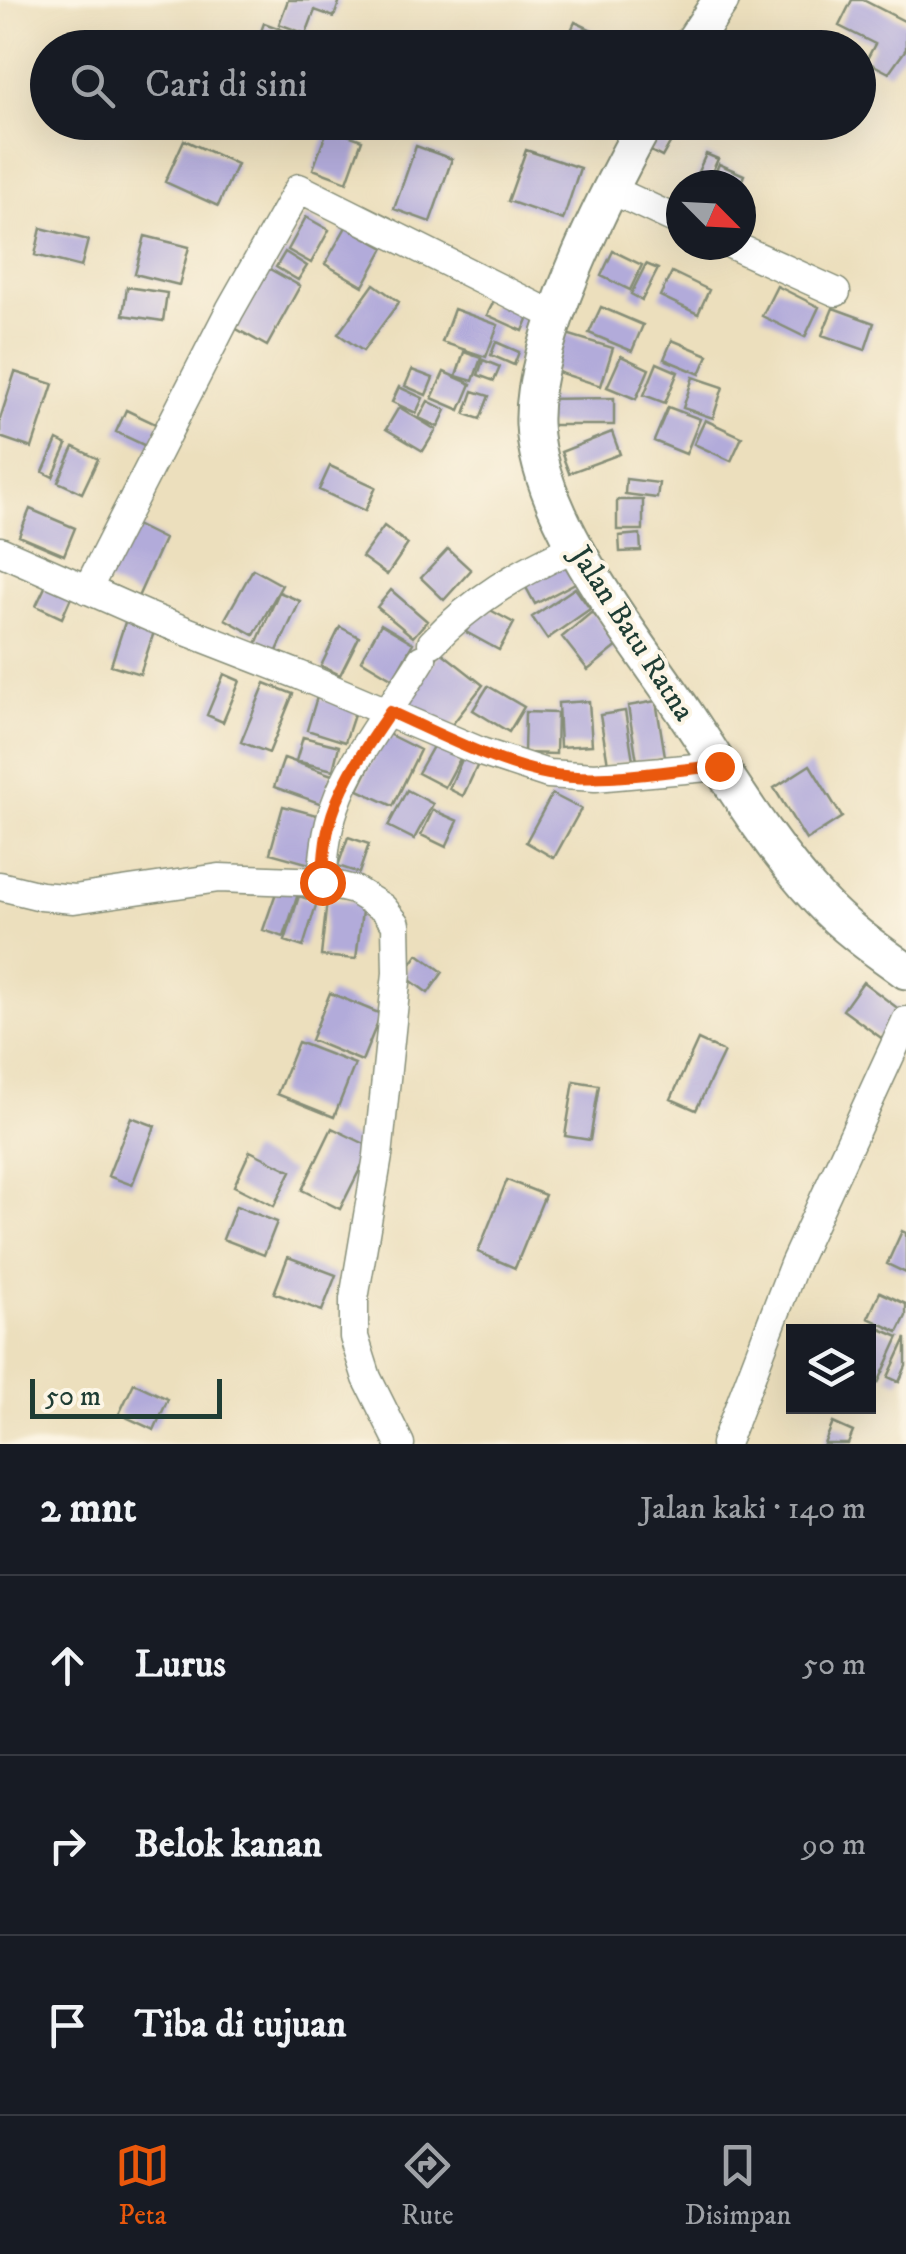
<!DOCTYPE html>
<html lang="id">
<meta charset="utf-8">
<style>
body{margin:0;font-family:"IM FELL DW Pica",serif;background:#242831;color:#f1f3f6}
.controls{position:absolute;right:30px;bottom:30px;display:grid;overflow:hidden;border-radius:0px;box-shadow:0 10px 40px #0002}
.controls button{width:90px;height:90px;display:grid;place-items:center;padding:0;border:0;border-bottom:2px solid #363941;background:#171b24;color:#f1f3f6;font:50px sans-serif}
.compass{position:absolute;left:666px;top:170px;width:90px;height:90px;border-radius:50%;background:#171b24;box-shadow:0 10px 40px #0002;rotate:114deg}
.scale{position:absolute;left:30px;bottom:25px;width:192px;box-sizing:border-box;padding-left:10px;border:5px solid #1f3d34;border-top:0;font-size:28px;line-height:35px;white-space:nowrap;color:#1f3d34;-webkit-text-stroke:8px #fcf5e5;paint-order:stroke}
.stop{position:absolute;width:30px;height:30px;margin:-22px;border:8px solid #ea580c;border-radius:50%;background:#fff}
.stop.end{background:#ea580c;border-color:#fff;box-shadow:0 2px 10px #0008}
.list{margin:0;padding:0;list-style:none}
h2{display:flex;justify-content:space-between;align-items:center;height:130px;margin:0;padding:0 40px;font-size:42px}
h2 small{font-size:32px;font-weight:400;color:#9ea1a6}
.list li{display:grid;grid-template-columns:65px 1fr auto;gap:30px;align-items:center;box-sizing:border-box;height:180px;padding:0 40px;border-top:2px solid #363941}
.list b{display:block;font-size:38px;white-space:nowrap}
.list em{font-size:32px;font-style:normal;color:#9ea1a6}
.icon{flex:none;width:55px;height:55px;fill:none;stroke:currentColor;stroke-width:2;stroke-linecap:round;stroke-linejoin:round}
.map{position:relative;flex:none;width:906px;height:1444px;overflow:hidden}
.search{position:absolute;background:#171b24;box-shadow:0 10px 40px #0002;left:30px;right:30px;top:30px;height:110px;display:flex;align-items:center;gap:25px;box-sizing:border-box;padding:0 35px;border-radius:55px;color:#9ea1a6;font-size:38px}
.sheet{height:670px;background:#171b24}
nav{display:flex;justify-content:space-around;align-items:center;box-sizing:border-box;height:140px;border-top:2px solid #363941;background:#171b24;font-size:28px;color:#9ea1a6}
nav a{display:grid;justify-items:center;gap:5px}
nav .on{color:#ea580c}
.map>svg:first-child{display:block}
.building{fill:#b2abda}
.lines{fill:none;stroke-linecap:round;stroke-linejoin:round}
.minor-casing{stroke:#868e78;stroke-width:31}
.tertiary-casing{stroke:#868e78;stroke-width:39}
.minor{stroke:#fff;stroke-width:28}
.tertiary{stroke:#fff;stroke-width:35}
.route{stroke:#ea580c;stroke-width:12}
.labels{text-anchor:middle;stroke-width:8;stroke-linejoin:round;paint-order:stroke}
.street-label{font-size:30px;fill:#1f3d34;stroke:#fcf5e5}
</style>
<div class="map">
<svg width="906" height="1444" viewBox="0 0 906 1444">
<rect width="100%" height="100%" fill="#fcf5e5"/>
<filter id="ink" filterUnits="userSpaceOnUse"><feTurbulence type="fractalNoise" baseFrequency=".01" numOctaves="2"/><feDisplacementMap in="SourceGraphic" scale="20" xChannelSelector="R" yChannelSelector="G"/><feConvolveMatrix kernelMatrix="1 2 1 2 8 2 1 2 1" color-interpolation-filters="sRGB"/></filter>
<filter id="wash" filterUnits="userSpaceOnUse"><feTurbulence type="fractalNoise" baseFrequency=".0048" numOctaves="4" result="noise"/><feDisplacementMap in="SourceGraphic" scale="40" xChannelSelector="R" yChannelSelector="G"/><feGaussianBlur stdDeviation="2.25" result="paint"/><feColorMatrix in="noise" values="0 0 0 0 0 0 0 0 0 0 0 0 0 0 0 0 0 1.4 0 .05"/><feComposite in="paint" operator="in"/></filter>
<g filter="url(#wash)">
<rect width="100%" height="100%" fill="#ecdfbd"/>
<g id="blocks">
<path class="building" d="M 288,0 L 340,0 L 334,17 L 315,10 L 306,34 L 279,24 Z
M 852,0 L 863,0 L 906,22 L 906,49 L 889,73 L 866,61 L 875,44 L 839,26 Z
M 575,22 L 630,48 L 563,48 Z
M 264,23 L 313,41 L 310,48 L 255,48 Z
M 675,122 L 710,122 L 701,137 Z
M 655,126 L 674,136 L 662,157 L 643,147 Z
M 328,128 L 362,140 L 347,182 L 313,169 Z
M 184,140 L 237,164 L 218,206 L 165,182 Z
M 416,146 L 452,159 L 430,222 L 394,209 Z
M 526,150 L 580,168 L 563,220 L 508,201 Z
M 706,154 L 718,159 L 706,185 L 692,185 Z
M 719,164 L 744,175 L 740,185 L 710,185 Z
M 306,217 L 329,230 L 311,263 L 288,250 Z
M 346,227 L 384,248 L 363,286 L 325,264 Z
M 41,228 L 88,240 L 81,267 L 35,255 Z
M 145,236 L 189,247 L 179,285 L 135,274 Z
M 613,251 L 642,265 L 630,290 L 601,276 Z
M 285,252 L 307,266 L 298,280 L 276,267 Z
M 646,264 L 658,269 L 642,300 L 631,294 Z
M 266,267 L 300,286 L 267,346 L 233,327 Z
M 672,272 L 709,290 L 698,314 L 660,296 Z
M 374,284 L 399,302 L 363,351 L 338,334 Z
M 777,286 L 819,307 L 805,337 L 762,316 Z
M 127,287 L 167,293 L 163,321 L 123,315 Z
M 496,297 L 531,312 L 523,331 L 487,315 Z
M 601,307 L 643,325 L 632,351 L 589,333 Z
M 833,308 L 874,323 L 865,350 L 822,335 Z
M 454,309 L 498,325 L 486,357 L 442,342 Z
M 560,332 L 613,348 L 601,386 L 548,369 Z
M 672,340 L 708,355 L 700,374 L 664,359 Z
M 496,342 L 519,352 L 514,365 L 491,355 Z
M 464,352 L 481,358 L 473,381 L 456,376 Z
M 621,356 L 649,369 L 636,399 L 607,387 Z
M 483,360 L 500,367 L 494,381 L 478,375 Z
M 657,363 L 678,372 L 665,403 L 644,395 Z
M 412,370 L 433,378 L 426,395 L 405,386 Z
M 15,372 L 53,384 L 32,448 L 0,437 L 0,419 Z
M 444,372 L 471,384 L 460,410 L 432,398 Z
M 693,377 L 723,387 L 713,418 L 683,408 Z
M 399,387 L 423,398 L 416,413 L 392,402 Z
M 473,391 L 489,396 L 480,419 L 465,414 Z
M 614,398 L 614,425 L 542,425 L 542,399 Z
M 428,401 L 446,410 L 438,427 L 419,418 Z
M 399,407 L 436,430 L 423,451 L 386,429 Z
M 668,407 L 700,419 L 686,454 L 654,441 Z
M 126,410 L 160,426 L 150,448 L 116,432 Z
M 705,420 L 742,437 L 731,461 L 694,444 Z
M 612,432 L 620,454 L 569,473 L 561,452 Z
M 57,440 L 67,445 L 53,477 L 43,472 Z
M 74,447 L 98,459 L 82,493 L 58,482 Z
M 330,466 L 376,487 L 365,511 L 319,490 Z
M 626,479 L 659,483 L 657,498 L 625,494 Z
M 617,500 L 643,500 L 643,530 L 617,530 Z
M 30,509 L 75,528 L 64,555 L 19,536 Z
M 134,524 L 164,539 L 138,597 L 106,582 Z
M 384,526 L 408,544 L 387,575 L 362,557 Z
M 640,534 L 641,551 L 620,552 L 619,536 Z
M 448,549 L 471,570 L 444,600 L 421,578 Z
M 565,555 L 579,581 L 535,604 L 521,578 Z
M 253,569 L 282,585 L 254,635 L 225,619 Z
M 47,583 L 72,595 L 62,618 L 36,606 Z
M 575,588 L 590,609 L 547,639 L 532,617 Z
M 391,590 L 427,621 L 413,637 L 377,607 Z
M 279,592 L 300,601 L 276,653 L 256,644 Z
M 481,605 L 514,623 L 499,650 L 466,632 Z
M 592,612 L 619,645 L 588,670 L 562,637 Z
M 127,616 L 156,626 L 140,674 L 111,665 Z
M 381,624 L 413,643 L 393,679 L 361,660 Z
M 340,627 L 359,637 L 340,675 L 321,666 Z
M 441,652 L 483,685 L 444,735 L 402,703 Z
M 224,674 L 240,681 L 223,722 L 207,715 Z
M 265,683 L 293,694 L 269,753 L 241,742 Z
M 488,686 L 524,707 L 509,732 L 473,710 Z
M 317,697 L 356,709 L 345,742 L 307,730 Z
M 589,701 L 592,745 L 560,747 L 558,703 Z
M 656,701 L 665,756 L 637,761 L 628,706 Z
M 625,711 L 633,760 L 608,764 L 600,715 Z
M 525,712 L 557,713 L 556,754 L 524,753 Z
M 386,733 L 420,750 L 393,806 L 358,790 Z
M 303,737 L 339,746 L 333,770 L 296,761 Z
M 435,743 L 461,757 L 445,787 L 418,773 Z
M 464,755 L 479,762 L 463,796 L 449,789 Z
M 284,758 L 332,775 L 322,804 L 274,787 Z
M 810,765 L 842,817 L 806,840 L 774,788 Z
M 407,790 L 433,804 L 414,839 L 388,826 Z
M 552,794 L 581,809 L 554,858 L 526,842 Z
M 283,806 L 324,817 L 310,864 L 270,853 Z
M 433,810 L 458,821 L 446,847 L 421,835 Z
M 348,837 L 369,844 L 359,873 L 338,866 Z
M 279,884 L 299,891 L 284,937 L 263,930 Z
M 299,896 L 317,902 L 303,947 L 285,941 Z
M 327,900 L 363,903 L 356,959 L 321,956 Z
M 418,954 L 443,972 L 428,993 L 403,975 Z
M 863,982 L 904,1013 L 884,1040 L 843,1010 Z
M 330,993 L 381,1014 L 362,1061 L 311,1040 Z
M 698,1040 L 724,1052 L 696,1110 L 671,1099 Z
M 298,1042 L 355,1064 L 334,1117 L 277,1094 Z
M 574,1081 L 599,1085 L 590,1140 L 565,1136 Z
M 131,1117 L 155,1126 L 132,1185 L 108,1176 Z
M 332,1128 L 371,1147 L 340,1209 L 302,1190 Z
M 250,1151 L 291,1171 L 274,1206 L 234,1186 Z
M 507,1180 L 545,1195 L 515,1268 L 478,1252 Z
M 236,1206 L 277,1222 L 264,1255 L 223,1239 Z
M 902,1231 L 906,1233 L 906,1273 L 887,1264 Z
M 288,1257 L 336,1275 L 322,1311 L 274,1293 Z
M 880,1292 L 906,1304 L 906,1316 L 898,1332 L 868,1318 Z
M 869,1324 L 899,1337 L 878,1383 L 869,1379 L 869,1332 L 866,1332 Z
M 906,1338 L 906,1366 L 899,1382 L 888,1377 Z
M 134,1383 L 168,1399 L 154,1430 L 119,1414 Z
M 833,1423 L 853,1432 L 848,1444 L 824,1444 Z"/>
</g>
</g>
<g filter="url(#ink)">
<use href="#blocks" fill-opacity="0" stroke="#868e78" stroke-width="2.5"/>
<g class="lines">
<defs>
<path id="minor" d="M 612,190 L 681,222
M 732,245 L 836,292
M 0,551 L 150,617 L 299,675 L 481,752 L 548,774 L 595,777 L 719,766
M 87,590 L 230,310 L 299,188 L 557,317
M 432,643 C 472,600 522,571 575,547
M 322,882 C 324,856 326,831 335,806 C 352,756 394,705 422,659
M 0,886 L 41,896 L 74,899 L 219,878 L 322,882 L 354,890 L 383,908 L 396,924 L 397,973 L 378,1156 L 354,1299 L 354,1337 L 367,1378 L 400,1444
M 725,1444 L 794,1264 L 906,1021"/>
<path id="tertiary" d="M 689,48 L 721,0
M 646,122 C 605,196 531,341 534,424 C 538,520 635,638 687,716 C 729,779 767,844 819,900 C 845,928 875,949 906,971"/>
</defs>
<use href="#minor" class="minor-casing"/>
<use href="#tertiary" class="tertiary-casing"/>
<use href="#minor" class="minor"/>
<use href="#tertiary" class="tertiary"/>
</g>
</g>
<g class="lines" filter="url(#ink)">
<path class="route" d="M 322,882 C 324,864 324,844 329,826 C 339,784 366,748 390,712 C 437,733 498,765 549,774 C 603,784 665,770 719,766"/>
</g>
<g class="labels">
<g class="street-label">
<text transform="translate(633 633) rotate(57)" y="10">Jalan Batu Ratna</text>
</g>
</g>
</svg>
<div class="controls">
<button><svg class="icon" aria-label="layers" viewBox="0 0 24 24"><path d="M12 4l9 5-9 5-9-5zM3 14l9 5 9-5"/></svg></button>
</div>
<svg class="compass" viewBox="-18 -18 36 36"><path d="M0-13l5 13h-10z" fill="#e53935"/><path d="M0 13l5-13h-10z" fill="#9ea1a6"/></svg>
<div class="scale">50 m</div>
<div class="stop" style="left:322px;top:882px"></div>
<div class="stop end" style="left:719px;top:766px"></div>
<div class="search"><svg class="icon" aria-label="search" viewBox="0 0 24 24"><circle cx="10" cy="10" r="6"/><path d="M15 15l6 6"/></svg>Cari di sini</div>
</div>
<section class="sheet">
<h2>2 mnt<small>Jalan kaki · 140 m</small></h2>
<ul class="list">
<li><svg class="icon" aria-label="ahead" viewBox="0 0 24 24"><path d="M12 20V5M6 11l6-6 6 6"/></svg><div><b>Lurus</b></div><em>50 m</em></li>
<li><svg class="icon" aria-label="right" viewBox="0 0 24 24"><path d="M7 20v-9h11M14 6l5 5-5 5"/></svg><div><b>Belok kanan</b></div><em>90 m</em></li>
<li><svg class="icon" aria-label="arrive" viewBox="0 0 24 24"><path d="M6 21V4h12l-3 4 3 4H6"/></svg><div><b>Tiba di tujuan</b></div></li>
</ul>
</section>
<nav>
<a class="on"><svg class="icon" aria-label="map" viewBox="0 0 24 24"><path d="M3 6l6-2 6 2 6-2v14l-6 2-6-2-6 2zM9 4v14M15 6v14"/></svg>Peta</a>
<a><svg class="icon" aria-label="directions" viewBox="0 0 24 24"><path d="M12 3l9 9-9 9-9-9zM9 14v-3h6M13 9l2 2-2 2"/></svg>Rute</a>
<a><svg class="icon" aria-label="saved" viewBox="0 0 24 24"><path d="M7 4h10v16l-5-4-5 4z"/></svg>Disimpan</a>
</nav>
